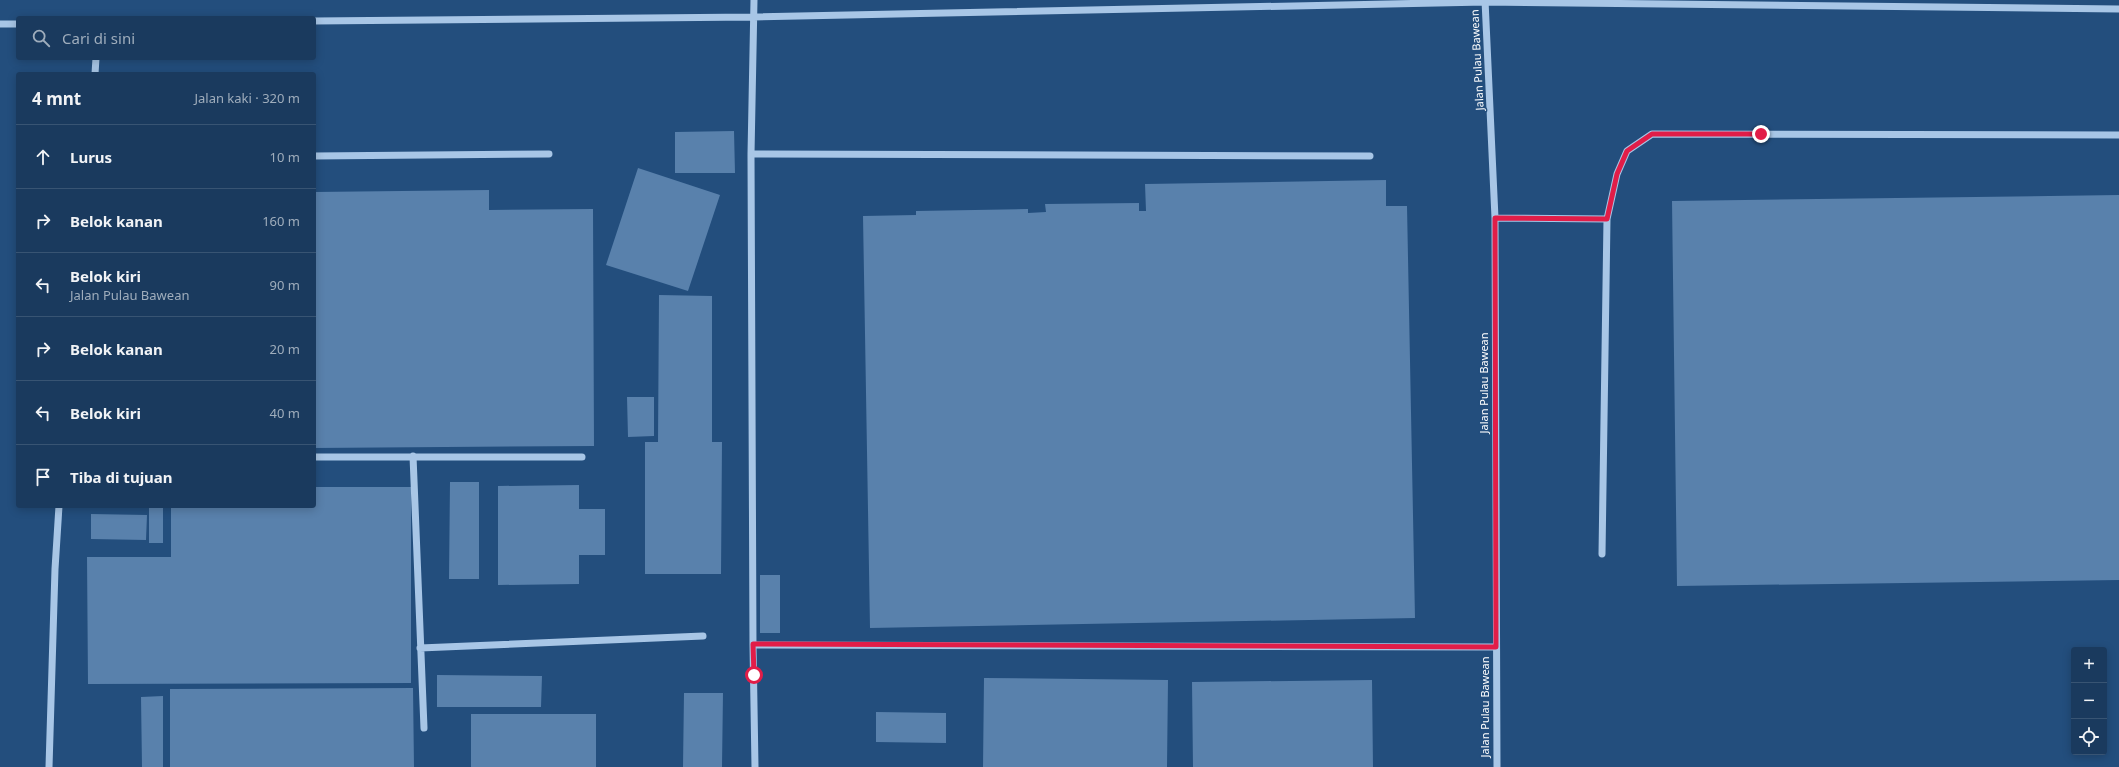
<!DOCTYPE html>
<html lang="id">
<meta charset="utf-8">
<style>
body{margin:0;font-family:"Noto Sans",sans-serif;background:#274567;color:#f1f3f6}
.controls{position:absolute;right:12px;bottom:12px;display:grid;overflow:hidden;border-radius:4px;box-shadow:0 2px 10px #0003}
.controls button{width:36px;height:36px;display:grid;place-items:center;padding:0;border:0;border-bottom:1px solid #385473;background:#1a3a5e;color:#f1f3f6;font:20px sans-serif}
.stop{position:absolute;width:12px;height:12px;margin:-9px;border:3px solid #e11d48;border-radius:50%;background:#fff}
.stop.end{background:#e11d48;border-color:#fff;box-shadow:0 1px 4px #0008}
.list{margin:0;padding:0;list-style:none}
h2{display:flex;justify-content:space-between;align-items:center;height:52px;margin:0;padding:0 16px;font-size:17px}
h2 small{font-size:13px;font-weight:400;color:#9fadbc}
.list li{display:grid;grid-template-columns:26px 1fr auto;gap:12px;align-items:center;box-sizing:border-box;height:64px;padding:0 16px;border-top:1px solid #385473}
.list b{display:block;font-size:15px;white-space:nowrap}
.list p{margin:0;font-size:13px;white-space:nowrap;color:#9fadbc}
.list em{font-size:13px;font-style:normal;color:#9fadbc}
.icon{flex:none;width:22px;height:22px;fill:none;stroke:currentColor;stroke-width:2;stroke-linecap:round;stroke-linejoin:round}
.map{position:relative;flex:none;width:2119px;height:767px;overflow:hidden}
.search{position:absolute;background:#1a3a5e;box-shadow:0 2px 10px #0003;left:16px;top:16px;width:300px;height:44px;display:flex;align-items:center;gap:10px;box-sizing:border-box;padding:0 14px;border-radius:4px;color:#9fadbc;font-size:15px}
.panel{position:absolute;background:#1a3a5e;box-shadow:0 2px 10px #0003;left:16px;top:72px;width:300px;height:436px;border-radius:4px}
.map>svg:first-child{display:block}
.building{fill:#5981ac}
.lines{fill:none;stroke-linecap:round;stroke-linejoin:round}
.minor{stroke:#a8c6e6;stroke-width:7}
.route{stroke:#e11d48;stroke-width:5}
.labels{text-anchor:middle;stroke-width:3;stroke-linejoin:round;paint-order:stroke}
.street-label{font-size:11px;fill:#fff;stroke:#234e7d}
</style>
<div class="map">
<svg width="2119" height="767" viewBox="0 0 2119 767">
<rect width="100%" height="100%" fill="#234e7d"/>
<path class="building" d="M 734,131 L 735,173 L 675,173 L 675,132 Z
M 638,168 L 720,195 L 688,291 L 606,265 Z
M 1386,180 L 1386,206 L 1407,206 L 1415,618 L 870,628 L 863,216 L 916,215 L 916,211 L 1028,209 L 1028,213 L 1046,212 L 1045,204 L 1139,203 L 1139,211 L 1146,211 L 1145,184 Z
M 489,190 L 489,210 L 593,209 L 594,446 L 314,448 L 314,192 Z
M 2119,195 L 2119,580 L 1677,586 L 1672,201 Z
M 659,295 L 712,296 L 712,442 L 722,442 L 721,574 L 645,574 L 645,442 L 658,442 Z
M 627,397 L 654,397 L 654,436 L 628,437 Z
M 450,482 L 479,482 L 479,579 L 449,579 Z
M 579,485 L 579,509 L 605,509 L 605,555 L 579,555 L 579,584 L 498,585 L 498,486 Z
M 314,487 L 411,487 L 411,683 L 88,684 L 87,557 L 171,557 L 171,506 L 314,506 Z
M 149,506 L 163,506 L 163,543 L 149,543 Z
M 91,514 L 147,515 L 146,540 L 91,539 Z
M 760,575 L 780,575 L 780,633 L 760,633 Z
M 437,675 L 542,676 L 541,707 L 437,707 Z
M 984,678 L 1168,680 L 1167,767 L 983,767 Z
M 1372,680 L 1373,767 L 1193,767 L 1192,682 Z
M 413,688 L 414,767 L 170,767 L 170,689 Z
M 684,693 L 723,693 L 722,767 L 683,767 Z
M 163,696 L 163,767 L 142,767 L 141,697 Z
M 876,712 L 946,713 L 946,743 L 876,742 Z
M 471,714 L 596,714 L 596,767 L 471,767 Z"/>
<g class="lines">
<path class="minor" d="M 754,0 L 751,154 L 753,645 L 1496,647
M 1485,0 L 1495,218 L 1497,767
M 314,21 L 753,17 L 1485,2 L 2119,9
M 0,24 L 18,24
M 95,74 L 96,58
M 751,154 L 1370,156
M 314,156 L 549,154
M 1495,218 L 1607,219
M 413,456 L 424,728
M 314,457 L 582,457
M 1602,554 L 1607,219 L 1617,174 L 1627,151 L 1652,134 L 2119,135
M 753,645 L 755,767
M 420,648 L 703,636
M 49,767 L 55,569 L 59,506"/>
</g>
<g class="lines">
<path class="route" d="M 754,675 L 753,644 L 1496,647 L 1495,218 L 1607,219 L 1617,174 L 1627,151 L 1652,134 L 1761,134"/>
</g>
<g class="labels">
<g class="street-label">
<text transform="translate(1477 60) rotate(-93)" y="4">Jalan Pulau Bawean</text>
<text transform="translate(1484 383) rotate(-90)" y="4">Jalan Pulau Bawean</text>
<text transform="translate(1485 707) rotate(-90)" y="4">Jalan Pulau Bawean</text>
</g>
</g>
</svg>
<div class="controls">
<button>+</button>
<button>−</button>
<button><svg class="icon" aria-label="locate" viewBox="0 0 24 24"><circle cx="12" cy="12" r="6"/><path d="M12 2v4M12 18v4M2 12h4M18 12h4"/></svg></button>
</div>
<div class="stop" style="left:754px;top:675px"></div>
<div class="stop end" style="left:1761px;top:134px"></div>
<div class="search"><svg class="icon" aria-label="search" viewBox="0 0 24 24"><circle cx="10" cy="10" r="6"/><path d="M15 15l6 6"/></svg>Cari di sini</div>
<section class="panel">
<h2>4 mnt<small>Jalan kaki · 320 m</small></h2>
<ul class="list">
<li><svg class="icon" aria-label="ahead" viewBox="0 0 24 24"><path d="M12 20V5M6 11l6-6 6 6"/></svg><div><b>Lurus</b></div><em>10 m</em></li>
<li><svg class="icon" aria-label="right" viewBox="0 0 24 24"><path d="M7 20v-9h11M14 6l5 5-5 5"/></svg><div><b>Belok kanan</b></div><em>160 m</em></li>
<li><svg class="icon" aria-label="left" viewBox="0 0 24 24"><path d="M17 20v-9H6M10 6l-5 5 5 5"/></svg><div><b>Belok kiri</b><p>Jalan Pulau Bawean</p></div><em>90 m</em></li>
<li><svg class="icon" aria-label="right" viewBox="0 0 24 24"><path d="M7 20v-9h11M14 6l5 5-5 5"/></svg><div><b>Belok kanan</b></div><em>20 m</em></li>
<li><svg class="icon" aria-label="left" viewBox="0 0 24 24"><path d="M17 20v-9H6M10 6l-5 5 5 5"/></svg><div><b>Belok kiri</b></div><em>40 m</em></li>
<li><svg class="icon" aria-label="arrive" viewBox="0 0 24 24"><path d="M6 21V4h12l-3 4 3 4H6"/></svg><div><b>Tiba di tujuan</b></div></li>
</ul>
</section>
</div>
